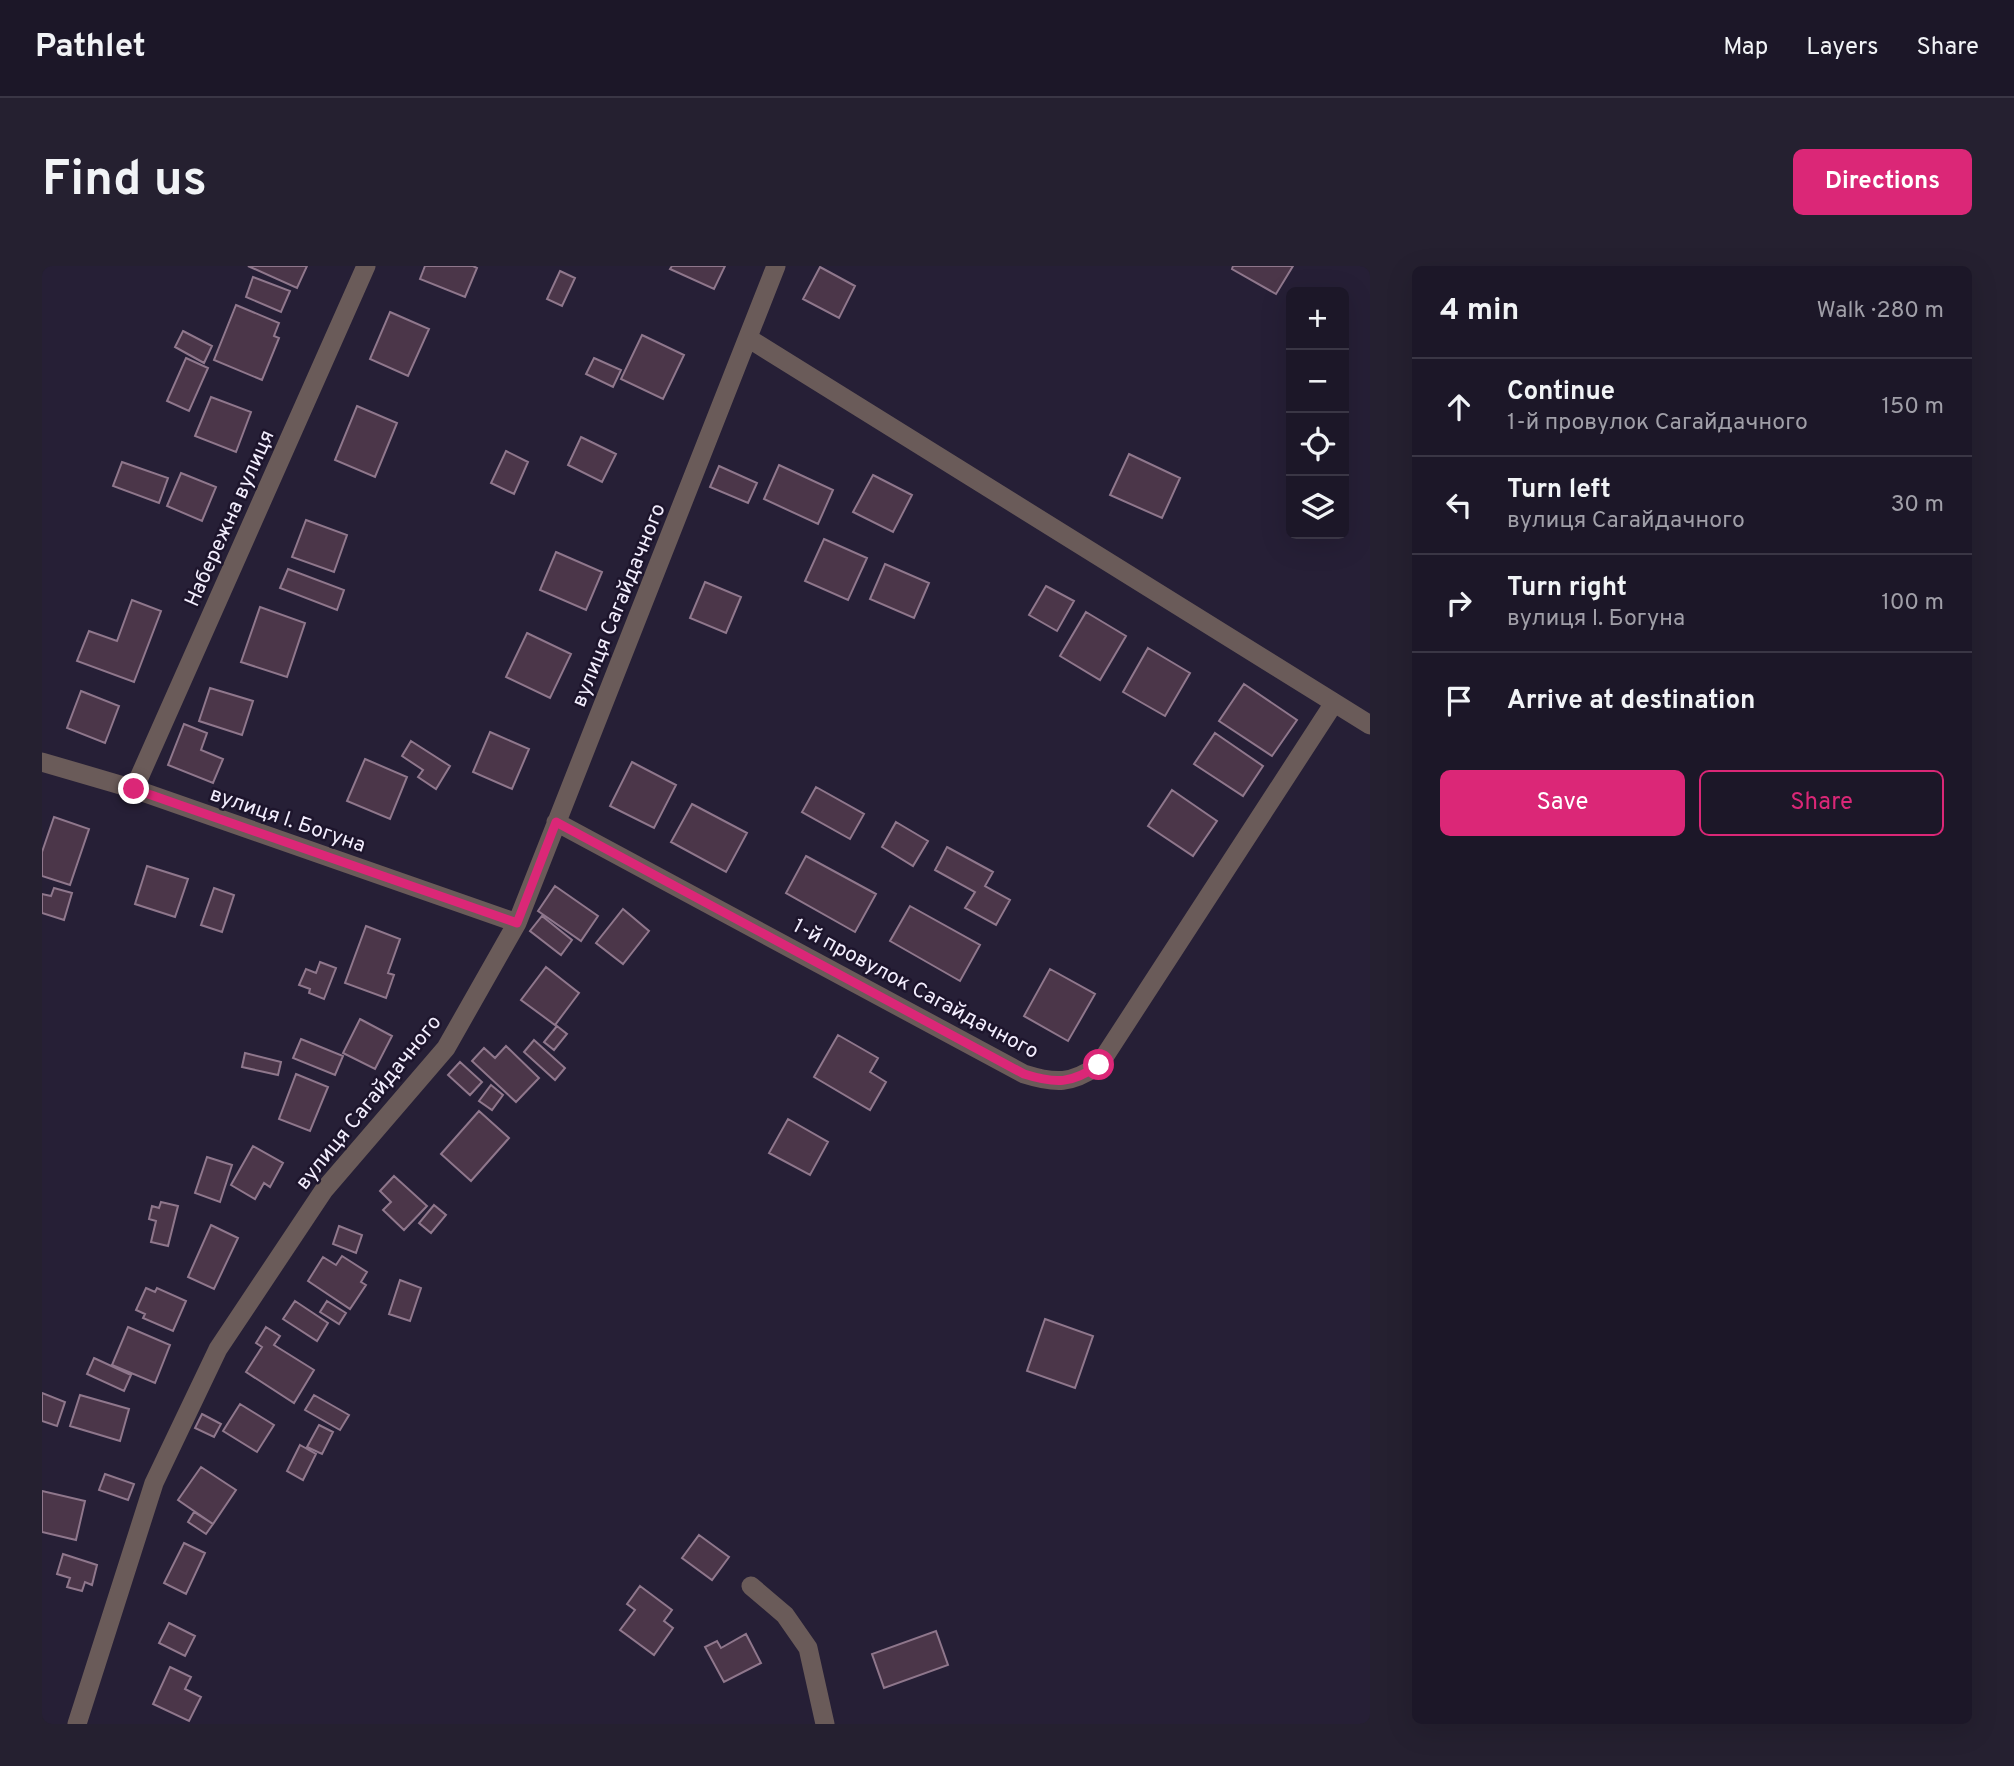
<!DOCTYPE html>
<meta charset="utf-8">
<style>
body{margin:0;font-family:Overpass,sans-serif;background:#252030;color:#f1f3f6}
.controls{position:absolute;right:21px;top:21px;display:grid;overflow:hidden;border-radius:10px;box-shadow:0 7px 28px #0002}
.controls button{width:63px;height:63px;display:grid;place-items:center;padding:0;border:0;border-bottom:2px solid #3a3645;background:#1c1728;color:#f1f3f6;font:35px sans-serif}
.stop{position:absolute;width:21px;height:21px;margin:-16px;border:5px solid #db2777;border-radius:50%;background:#fff}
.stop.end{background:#db2777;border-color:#fff;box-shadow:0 2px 7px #0008}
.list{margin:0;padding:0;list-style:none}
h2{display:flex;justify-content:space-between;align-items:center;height:91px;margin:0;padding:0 28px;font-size:30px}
h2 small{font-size:23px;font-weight:400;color:#a09fa8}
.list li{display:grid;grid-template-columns:46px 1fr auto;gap:21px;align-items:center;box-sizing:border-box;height:98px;padding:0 28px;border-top:2px solid #3a3645}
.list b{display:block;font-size:26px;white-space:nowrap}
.list p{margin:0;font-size:23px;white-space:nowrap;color:#a09fa8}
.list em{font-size:23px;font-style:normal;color:#a09fa8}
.actions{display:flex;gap:14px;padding:21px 28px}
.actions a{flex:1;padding:16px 0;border:2px solid #db2777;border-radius:10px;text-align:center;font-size:24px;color:#db2777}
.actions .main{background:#db2777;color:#fff}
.icon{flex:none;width:38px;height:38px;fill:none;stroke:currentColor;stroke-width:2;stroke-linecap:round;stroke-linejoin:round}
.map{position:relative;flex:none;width:1328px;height:1458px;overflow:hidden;border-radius:10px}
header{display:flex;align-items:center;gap:42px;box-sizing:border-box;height:98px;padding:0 35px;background:#1c1728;border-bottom:2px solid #3a3645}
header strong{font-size:33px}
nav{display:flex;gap:38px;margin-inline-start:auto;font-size:24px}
.intro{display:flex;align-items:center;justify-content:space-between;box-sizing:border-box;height:168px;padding:0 42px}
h1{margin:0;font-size:49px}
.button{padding:18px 32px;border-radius:10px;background:#db2777;color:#fff;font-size:24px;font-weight:700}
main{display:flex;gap:42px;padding:0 42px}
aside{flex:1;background:#1c1728;border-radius:10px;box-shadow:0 7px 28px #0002}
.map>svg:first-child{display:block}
.building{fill:#4b3649;stroke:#8f778c;stroke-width:2}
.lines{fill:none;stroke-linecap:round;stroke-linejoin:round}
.minor{stroke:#6a5b59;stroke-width:19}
.route{stroke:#db2777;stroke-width:9}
.labels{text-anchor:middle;stroke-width:5;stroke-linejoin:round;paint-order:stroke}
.street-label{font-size:21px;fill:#f3eefe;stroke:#1d152c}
</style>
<header>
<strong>Pathlet</strong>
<nav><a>Map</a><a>Layers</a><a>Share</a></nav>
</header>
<div class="intro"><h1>Find us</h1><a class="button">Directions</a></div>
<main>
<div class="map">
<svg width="1328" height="1458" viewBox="0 0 1328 1458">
<rect width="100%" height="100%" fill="#261f36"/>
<path class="building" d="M 206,0 L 265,0 L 255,22 Z
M 383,0 L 431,0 L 435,2 L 423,31 L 378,13 Z
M 630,0 L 683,0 L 672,23 L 628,3 Z
M 1191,0 L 1251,0 L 1234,28 L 1190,3 Z
M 778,1 L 813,20 L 797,52 L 761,33 Z
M 518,5 L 533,12 L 520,40 L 505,33 Z
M 211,11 L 248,25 L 239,46 L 204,31 Z
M 194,39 L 237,57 L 232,70 L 237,72 L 220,114 L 172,94 Z
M 348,46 L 387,63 L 366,110 L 328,93 Z
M 141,65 L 170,80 L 162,97 L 133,81 Z
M 600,69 L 642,89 L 621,133 L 579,113 Z
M 144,92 L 166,102 L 147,145 L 125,135 Z
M 552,92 L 579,104 L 571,121 L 544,108 Z
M 169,131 L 209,146 L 194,186 L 153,170 Z
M 315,140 L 355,157 L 333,211 L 293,194 Z
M 539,171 L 574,188 L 560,216 L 526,199 Z
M 464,185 L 486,196 L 472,228 L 449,217 Z
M 1087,188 L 1138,212 L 1120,252 L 1068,229 Z
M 80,196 L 126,212 L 117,237 L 71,220 Z
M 737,199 L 791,224 L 776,258 L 722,233 Z
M 677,200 L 715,217 L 706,237 L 668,221 Z
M 139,207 L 174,221 L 160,255 L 125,240 Z
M 831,209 L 870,229 L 851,266 L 811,246 Z
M 264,254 L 305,269 L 292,306 L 250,291 Z
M 782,273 L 825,292 L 806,334 L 763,315 Z
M 514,286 L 560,306 L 544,344 L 498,324 Z
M 843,298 L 887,317 L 872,352 L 828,333 Z
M 246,303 L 302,324 L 295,344 L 238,322 Z
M 663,316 L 699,331 L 684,367 L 648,352 Z
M 1004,320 L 1032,335 L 1015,365 L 987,349 Z
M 90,334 L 119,345 L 92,416 L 35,395 L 47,365 L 75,375 Z
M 218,341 L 263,357 L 245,411 L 199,396 Z
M 1044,346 L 1084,370 L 1058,414 L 1018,390 Z
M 485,367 L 529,388 L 508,432 L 464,411 Z
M 1106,382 L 1148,407 L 1123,450 L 1081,426 Z
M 1202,418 L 1255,454 L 1230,490 L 1177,455 Z
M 168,422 L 211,435 L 200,469 L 157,455 Z
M 39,425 L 77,440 L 63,477 L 25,462 Z
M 142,458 L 165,467 L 159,484 L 181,493 L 171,517 L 126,499 Z
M 448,466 L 487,483 L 470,523 L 431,506 Z
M 1173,467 L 1221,500 L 1201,530 L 1152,498 Z
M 369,475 L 408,500 L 394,523 L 376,511 L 381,504 L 360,490 Z
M 323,493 L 365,511 L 348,553 L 305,535 Z
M 590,496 L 634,519 L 612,562 L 568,540 Z
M 774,521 L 822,548 L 808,573 L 760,546 Z
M 1130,524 L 1175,555 L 1151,590 L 1106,560 Z
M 650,538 L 705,567 L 684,606 L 629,576 Z
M 12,551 L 47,563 L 28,619 L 0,610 L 0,586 Z
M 854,556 L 886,575 L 871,600 L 840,581 Z
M 905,581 L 951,606 L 943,620 L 968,634 L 954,659 L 923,642 L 933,626 L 893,604 Z
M 764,590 L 834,628 L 813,666 L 744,627 Z
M 105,600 L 146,613 L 133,651 L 93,638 Z
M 513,620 L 556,650 L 539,675 L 496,645 Z
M 12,622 L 30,627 L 22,654 L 0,647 L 0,628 L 9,630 Z
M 172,622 L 192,629 L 180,666 L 159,659 Z
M 868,640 L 938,679 L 918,715 L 848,675 Z
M 581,643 L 607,665 L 581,698 L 554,677 Z
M 500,650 L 530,674 L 519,689 L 488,665 Z
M 324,660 L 358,673 L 346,707 L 352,709 L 344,732 L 303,717 Z
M 278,696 L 294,702 L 282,733 L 267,727 L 268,723 L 257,719 L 264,703 L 274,707 Z
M 504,701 L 537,727 L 513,759 L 479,734 Z
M 1008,703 L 1053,728 L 1026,775 L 982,750 Z
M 318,753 L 350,770 L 333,803 L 301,787 Z
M 515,760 L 525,768 L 512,784 L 502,776 Z
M 796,769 L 836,792 L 828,806 L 844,816 L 828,844 L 772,811 Z
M 259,773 L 301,790 L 293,809 L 251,792 Z
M 492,774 L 523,802 L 513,814 L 482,786 Z
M 464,780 L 497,812 L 474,836 L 430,795 L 442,782 L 453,792 Z
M 203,787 L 239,796 L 236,809 L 200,801 Z
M 418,796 L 440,816 L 428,829 L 406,809 Z
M 254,808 L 286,821 L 268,865 L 237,853 Z
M 449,819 L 461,829 L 450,844 L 437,835 Z
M 437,845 L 467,872 L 429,915 L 399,888 Z
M 746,853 L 786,876 L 768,909 L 727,887 Z
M 211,880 L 241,897 L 228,921 L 222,917 L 213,933 L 189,919 Z
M 165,891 L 190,899 L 178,936 L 153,927 Z
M 352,910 L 385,940 L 362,964 L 341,944 L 349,936 L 338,925 Z
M 119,936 L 136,940 L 126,980 L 109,976 L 114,955 L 107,953 L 110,940 L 117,942 Z
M 392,939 L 404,949 L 389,967 L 377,957 Z
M 169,959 L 196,972 L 172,1023 L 146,1011 Z
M 297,960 L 320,969 L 314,987 L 291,978 Z
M 300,990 L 325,1006 L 319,1016 L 324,1019 L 308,1043 L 266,1015 L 281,991 L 294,999 Z
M 358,1014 L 379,1022 L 368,1055 L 347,1048 Z
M 104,1022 L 113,1026 L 115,1022 L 144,1035 L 131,1065 L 101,1052 L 103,1048 L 94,1044 Z
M 253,1035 L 286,1057 L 275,1075 L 241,1053 Z
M 285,1035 L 304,1047 L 297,1058 L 278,1046 Z
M 1003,1053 L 1051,1070 L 1033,1122 L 985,1105 Z
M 86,1061 L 128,1079 L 113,1117 L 70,1099 Z
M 224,1061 L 238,1070 L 232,1079 L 272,1104 L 252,1137 L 204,1106 L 220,1081 L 214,1077 Z
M 52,1092 L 89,1109 L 82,1125 L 45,1108 Z
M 0,1127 L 23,1136 L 15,1160 L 0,1155 Z
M 38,1129 L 87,1143 L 78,1175 L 28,1160 Z
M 272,1129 L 307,1149 L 298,1164 L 263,1144 Z
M 198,1138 L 232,1159 L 215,1186 L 181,1165 Z
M 160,1148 L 179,1158 L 172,1171 L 153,1162 Z
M 277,1159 L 291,1166 L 280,1188 L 265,1181 Z
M 258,1179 L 274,1188 L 261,1214 L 245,1205 Z
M 159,1201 L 194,1224 L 171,1258 L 136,1234 Z
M 63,1208 L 92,1218 L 86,1234 L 57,1224 Z
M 0,1225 L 43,1235 L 34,1274 L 0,1266 Z
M 152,1246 L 171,1258 L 164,1268 L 146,1256 Z
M 657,1269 L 687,1291 L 670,1314 L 640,1292 Z
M 142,1277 L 163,1287 L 144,1328 L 122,1317 Z
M 21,1288 L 55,1299 L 50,1319 L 43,1316 L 40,1325 L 25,1321 L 28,1312 L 15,1308 Z
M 598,1320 L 630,1344 L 622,1355 L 631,1362 L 612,1389 L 578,1364 L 593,1344 L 585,1338 Z
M 127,1357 L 153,1370 L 143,1390 L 117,1377 Z
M 894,1365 L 906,1399 L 842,1422 L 830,1388 Z
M 704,1368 L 719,1397 L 682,1416 L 663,1381 L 675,1375 L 679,1382 Z
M 128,1401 L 149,1411 L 143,1423 L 159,1431 L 147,1455 L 111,1438 Z"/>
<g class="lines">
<path class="minor" d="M 706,72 L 1328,459
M 0,496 L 92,523 L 475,657
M 92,523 L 324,0
M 514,556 L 982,808 C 1014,818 1029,818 1057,799 L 1292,437
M 709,1320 L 743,1349 L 766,1382 L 783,1458
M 35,1458 L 112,1217 L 176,1083 L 282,924 L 404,782 L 475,657 L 734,0"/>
</g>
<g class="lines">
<path class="route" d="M 92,523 L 475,657 L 514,556 L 982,808 C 1014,818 1029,818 1057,799"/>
</g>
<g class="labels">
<g class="street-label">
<text transform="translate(187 252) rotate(-66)" y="7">Набережна вулиця</text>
<text transform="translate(576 339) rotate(-68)" y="7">вулиця Сагайдачного</text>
<text transform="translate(246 553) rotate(19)" y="7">вулиця І. Богуна</text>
<text transform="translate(874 722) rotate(28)" y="7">1-й провулок Сагайдачного</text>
<text transform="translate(326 836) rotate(-51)" y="7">вулиця Сагайдачного</text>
</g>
</g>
</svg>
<div class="controls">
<button>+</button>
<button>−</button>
<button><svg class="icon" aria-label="locate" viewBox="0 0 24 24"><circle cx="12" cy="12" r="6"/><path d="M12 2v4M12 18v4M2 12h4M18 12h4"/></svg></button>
<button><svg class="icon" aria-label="layers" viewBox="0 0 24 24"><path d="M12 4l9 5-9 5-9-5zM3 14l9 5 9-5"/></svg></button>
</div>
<div class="stop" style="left:1057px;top:799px"></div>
<div class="stop end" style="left:92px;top:523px"></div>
</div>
<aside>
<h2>4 min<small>Walk · 280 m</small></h2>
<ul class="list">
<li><svg class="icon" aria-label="ahead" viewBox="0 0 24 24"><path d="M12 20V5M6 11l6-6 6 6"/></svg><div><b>Continue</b><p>1-й провулок Сагайдачного</p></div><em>150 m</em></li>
<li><svg class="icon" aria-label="left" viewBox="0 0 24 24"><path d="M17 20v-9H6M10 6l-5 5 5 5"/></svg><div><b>Turn left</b><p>вулиця Сагайдачного</p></div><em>30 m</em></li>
<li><svg class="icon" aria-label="right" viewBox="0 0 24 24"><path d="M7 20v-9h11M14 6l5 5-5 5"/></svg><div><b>Turn right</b><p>вулиця І. Богуна</p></div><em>100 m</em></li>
<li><svg class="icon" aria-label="arrive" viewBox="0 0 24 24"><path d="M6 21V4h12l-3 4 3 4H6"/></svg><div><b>Arrive at destination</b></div></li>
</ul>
<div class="actions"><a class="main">Save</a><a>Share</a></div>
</aside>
</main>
